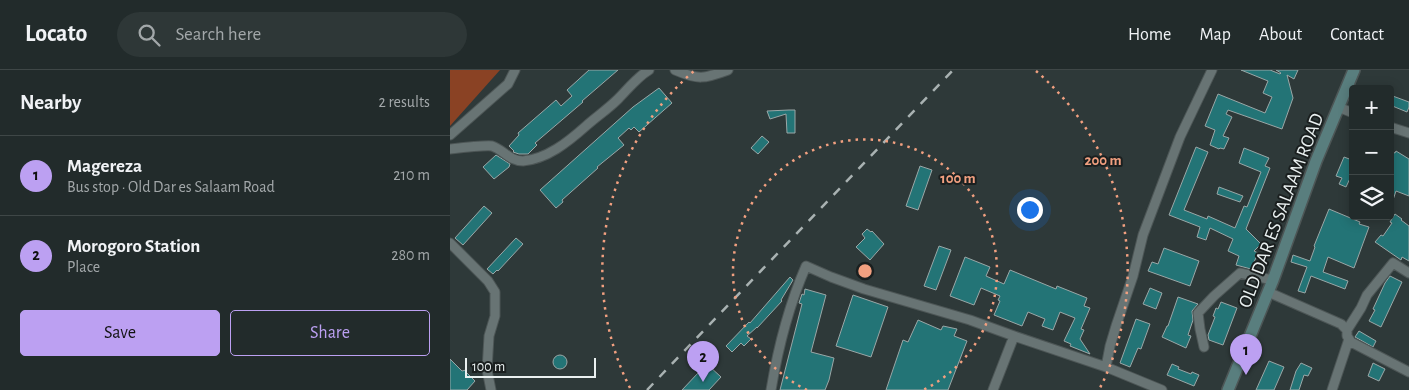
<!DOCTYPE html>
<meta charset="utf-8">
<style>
body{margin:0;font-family:"Alegreya Sans",sans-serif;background:#2e3737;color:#f1f3f6}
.controls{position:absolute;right:15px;top:15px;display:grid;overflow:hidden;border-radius:5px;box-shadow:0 2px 12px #0003}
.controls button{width:45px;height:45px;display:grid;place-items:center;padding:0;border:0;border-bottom:1px solid #3f4747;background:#222b2b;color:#f1f3f6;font:25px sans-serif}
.scale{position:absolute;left:15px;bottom:12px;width:131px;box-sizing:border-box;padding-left:5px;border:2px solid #eaf1f1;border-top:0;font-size:14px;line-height:18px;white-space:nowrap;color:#eaf1f1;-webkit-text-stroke:4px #1a1f1f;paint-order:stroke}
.you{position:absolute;left:579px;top:139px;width:18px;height:18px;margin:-12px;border:4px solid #fff;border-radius:50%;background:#1a73e8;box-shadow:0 0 0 8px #1a73e833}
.badge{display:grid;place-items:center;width:32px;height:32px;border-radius:50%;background:#bca0f2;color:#111;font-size:16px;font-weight:700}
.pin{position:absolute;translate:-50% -41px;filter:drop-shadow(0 1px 2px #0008)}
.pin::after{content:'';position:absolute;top:26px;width:18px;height:15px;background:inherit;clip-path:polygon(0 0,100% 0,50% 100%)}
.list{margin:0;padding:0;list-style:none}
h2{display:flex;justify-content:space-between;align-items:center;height:65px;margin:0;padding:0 20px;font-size:21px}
h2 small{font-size:16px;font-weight:400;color:#a2a7a9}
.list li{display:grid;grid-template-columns:32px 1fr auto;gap:15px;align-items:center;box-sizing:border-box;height:80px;padding:0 20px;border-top:1px solid #3f4747}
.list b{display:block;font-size:19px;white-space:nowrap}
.list p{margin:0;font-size:16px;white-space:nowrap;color:#a2a7a9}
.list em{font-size:16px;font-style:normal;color:#a2a7a9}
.actions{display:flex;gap:10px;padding:15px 20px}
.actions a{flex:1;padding:11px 0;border:1px solid #bca0f2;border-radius:5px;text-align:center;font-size:18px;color:#bca0f2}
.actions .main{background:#bca0f2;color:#111}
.icon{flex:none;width:28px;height:28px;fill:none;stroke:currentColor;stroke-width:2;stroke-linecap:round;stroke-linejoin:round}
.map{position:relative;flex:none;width:959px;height:320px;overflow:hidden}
header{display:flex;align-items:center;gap:30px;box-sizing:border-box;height:70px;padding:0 25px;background:#222b2b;border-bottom:1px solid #3f4747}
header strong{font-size:24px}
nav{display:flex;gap:28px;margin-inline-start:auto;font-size:18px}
.search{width:350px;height:45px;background:#2e3737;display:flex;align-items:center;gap:12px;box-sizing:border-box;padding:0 18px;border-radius:28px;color:#a2a7a9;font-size:19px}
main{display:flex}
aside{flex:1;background:#222b2b}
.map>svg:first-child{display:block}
.green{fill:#8a4224}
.building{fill:#237476;stroke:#9aa7a7}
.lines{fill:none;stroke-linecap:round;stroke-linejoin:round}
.minor-casing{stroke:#4d5656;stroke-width:11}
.secondary-casing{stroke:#4d5656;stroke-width:14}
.minor{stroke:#687474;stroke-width:9}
.secondary{stroke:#597e7e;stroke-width:11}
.rail{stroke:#a9b2b2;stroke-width:2.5;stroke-dasharray:9 9;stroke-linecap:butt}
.ring{fill:none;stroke:#f2a080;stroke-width:2.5;stroke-dasharray:2.5 5}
.labels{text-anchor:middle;stroke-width:4;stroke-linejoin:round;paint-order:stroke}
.street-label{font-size:19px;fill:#eaf1f1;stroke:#1a1f1f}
.centre{fill:#f2a080;stroke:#1a1f1f;stroke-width:2.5}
.ring-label{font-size:15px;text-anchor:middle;font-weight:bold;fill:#f2a080;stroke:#1a1f1f;stroke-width:4;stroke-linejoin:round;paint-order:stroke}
</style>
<header>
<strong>Locato</strong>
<div class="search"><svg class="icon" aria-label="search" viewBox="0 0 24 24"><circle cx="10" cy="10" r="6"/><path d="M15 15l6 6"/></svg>Search here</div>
<nav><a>Home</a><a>Map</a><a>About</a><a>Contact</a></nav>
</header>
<main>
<aside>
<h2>Nearby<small>2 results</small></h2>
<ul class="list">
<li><span class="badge">1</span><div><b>Magereza</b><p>Bus stop · Old Dar es Salaam Road</p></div><em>210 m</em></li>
<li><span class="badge">2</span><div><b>Morogoro Station</b><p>Place</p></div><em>280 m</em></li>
</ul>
<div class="actions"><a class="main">Save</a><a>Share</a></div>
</aside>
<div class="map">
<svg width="959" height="320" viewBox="0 0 959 320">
<rect width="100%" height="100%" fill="#2e3939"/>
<path class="green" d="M 0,0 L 50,0 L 0,56 Z"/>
<path class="building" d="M 139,0 L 168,0 L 132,31 L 133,32 L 85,73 L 87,75 L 78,84 L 69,84 L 63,82 L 64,81 L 59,76 L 69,65 L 68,63 L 106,30 L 111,36 L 122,26 L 117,20 Z
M 791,0 L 820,0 L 830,4 L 831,3 L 826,0 L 848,0 L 844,9 L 837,5 L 843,28 L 832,59 L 778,40 L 776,44 L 782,47 L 773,66 L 779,68 L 774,79 L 770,78 L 769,79 L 760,75 L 765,60 L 755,56 L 768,24 L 815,43 L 822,27 L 813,23 L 818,11 Z
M 209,18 L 222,33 L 189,62 L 184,57 L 181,60 L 179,58 L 168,68 L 174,75 L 147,97 L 148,98 L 112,130 L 113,132 L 106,138 L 90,120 L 183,37 Z
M 940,25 L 959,32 L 959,37 L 957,42 L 940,35 Z
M 339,40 L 345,40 L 345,63 L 337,63 L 336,44 L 320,49 L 317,41 Z
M 312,66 L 319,72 L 308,84 L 301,78 Z
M 746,77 L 758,82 L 734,140 L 757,149 L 758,146 L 785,158 L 794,136 L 797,137 L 811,102 L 789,93 L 794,78 L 819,88 L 815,96 L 820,98 L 796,159 L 811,174 L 804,181 L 808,183 L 801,199 L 786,195 L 789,186 L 778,181 L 783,169 L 760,158 L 756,170 L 747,167 L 750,157 L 719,145 Z
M 940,81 L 945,83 L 946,81 L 959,89 L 959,126 L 946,121 L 941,136 Z
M 46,85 L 60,94 L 59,97 L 44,109 L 33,97 Z
M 894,87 L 902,90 L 901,94 L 903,95 L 903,102 L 896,117 L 889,114 L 892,108 L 886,106 Z
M 470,96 L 482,100 L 468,140 L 456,136 Z
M 769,117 L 793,126 L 790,132 L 767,124 Z
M 34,136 L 42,143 L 13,175 L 5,168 Z
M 879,139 L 910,152 L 909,154 L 919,157 L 904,198 L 878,187 L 873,202 L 898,211 L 895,219 L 861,206 L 855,223 L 848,221 L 857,197 L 841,192 L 843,185 L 860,191 L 865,177 L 864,176 Z
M 945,144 L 952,149 L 951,150 L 959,156 L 959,191 L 952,187 L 951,190 L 925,172 L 931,165 L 933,166 L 942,153 L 940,152 Z
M 417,159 L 421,162 L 422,161 L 434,174 L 420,190 L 406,177 L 415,168 L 412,164 Z
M 66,168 L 73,174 L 48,201 L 47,200 L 43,204 L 37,199 Z
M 489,176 L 501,180 L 486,220 L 474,216 Z
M 714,178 L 749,191 L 740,216 L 698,201 L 702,192 L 708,194 Z
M 515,187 L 540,197 L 536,206 L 554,214 L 560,200 L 606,219 L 607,216 L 637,228 L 634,236 L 640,238 L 631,259 L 634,260 L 630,269 L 640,284 L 620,276 L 621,274 L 614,271 L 625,248 L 610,242 L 603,260 L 592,256 L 595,249 L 578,242 L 572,256 L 544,245 L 550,231 L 548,230 L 550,226 L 531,218 L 524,235 L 500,226 Z
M 940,206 L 952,212 L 931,257 L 919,251 L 925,240 L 923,239 L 935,213 Z
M 340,207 L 343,210 L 331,230 L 332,231 L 307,258 L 307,257 L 297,266 L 301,269 L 294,276 L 291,273 L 282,282 L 276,276 L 299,252 L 300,253 Z
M 700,218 L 712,223 L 706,239 L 693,234 Z
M 355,219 L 376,225 L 361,282 L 384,288 L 379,310 L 375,320 L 330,320 L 352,234 L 349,233 L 352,224 L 354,225 Z
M 403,225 L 438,237 L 421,287 L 386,276 Z
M 728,227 L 748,234 L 742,241 L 743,250 L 738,265 L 741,266 L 736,278 L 712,267 L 717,256 L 718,256 Z
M 771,232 L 787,238 L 773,275 L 759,270 L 758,265 L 765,247 L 763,246 L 766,238 L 768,239 Z
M 686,249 L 700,254 L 691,279 L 688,278 L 680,297 L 670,293 Z
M 468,250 L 491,260 L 493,256 L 507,259 L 504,266 L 517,271 L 498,320 L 436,320 L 453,270 L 458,272 Z
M 909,261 L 926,271 L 923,277 L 905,267 Z
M103 292a7 7 0 1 1 14 0a7 7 0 1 1-14 0Z
M 0,289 L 12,301 L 16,300 L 16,302 L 25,311 L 17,320 L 0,320 Z
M 819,291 L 834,297 L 824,320 L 806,320 Z
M 851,293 L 862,298 L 858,306 L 854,305 L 849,320 L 840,320 L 846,301 Z
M 923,293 L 935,299 L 929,311 L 918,306 Z
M 722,294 L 729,297 L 728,299 L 741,304 L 742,302 L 749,305 L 744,316 L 717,305 Z
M 258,295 L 271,307 L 259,320 L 232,320 L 248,303 L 249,304 Z"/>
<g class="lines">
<defs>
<path id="minor" d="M 225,0 C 248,10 254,9 278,0
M 888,37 L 903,43
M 940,57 L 959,63
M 0,65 L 58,14 L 65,0
M 0,79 C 9,78 36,75 42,76 C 54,80 59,91 73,91 C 97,89 118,72 136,56 C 146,47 158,39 168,29 C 178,19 187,7 199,0
M 0,173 L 38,211 L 45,222 L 45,246 L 39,266 L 37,300 L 41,320
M 818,222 L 891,254 L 897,260 L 897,266 L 901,272 L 959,302
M 897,260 L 911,238 L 917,225 L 943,193 L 959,203
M 754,277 L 750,259 L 748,243 L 764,226 L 790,203 L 823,210
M 656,297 L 660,276 L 666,256 L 683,206 L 693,165 L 730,67 L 762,0
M 321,320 C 328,278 339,235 356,196 L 381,207 L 414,219 L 520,250 L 564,266 L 656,297 L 712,320
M 543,320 L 564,266
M 882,320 L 899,269"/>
<path id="secondary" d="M 778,320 L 823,210 L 866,91 L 904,0"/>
</defs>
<use href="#minor" class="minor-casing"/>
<use href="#secondary" class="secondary-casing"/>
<use href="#minor" class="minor"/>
<use href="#secondary" class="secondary"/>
<path class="rail" d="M 197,320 L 503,0"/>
</g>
<g class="ring">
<path d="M357 320A132 132 0 1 1 473 320"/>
<path d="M180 318A263 263 0 0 1 244 1M586 1A263 263 0 0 1 650 318"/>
</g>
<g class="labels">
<g class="street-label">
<text transform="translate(830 140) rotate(-69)" y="7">OLD DAR ES SALAAM ROAD</text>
</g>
</g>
<circle cx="415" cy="201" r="8" class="centre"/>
<g class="ring-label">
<text x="653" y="95">200 m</text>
<text x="508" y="113">100 m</text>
</g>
</svg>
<div class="controls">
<button>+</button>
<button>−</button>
<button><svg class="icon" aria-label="layers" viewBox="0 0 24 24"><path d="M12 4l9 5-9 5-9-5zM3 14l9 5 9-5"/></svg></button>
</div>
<div class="scale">100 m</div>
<div class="you"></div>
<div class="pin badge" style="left:796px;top:305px">1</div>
<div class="pin badge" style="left:253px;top:312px">2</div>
</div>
</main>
